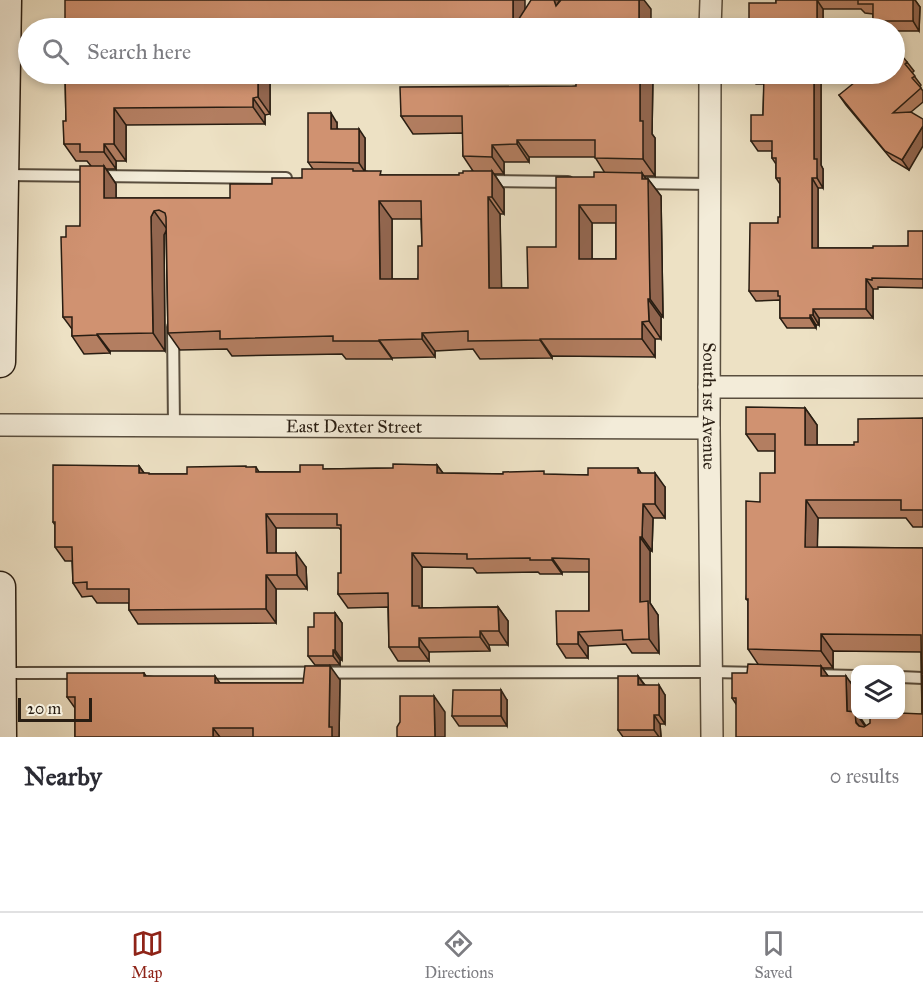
<!DOCTYPE html>
<style>
body{margin:0;font-family:"IM FELL Great Primer",serif;background:#f2f2f3;color:#2b2b33}
.controls{position:absolute;right:18px;bottom:18px;display:grid;overflow:hidden;border-radius:12px;box-shadow:0 3px 9px #0003}
.controls button{width:54px;height:54px;display:grid;place-items:center;padding:0;border:0;border-bottom:2px solid #e1e1e2;background:#fff;color:#2b2b33;font:30px sans-serif}
.scale{position:absolute;left:18px;bottom:15px;width:74px;box-sizing:border-box;padding-left:6px;border:3px solid #281d12;border-top:0;font-size:16px;line-height:21px;white-space:nowrap;color:#281d12;-webkit-text-stroke:4px #f3ecd9;paint-order:stroke}
.list{margin:0;padding:0;list-style:none}
h2{display:flex;justify-content:space-between;align-items:center;height:78px;margin:0;padding:0 24px;font-size:26px}
h2 small{font-size:20px;font-weight:400;color:#7c7c81}
.icon{flex:none;width:33px;height:33px;fill:none;stroke:currentColor;stroke-width:2;stroke-linecap:round;stroke-linejoin:round}
.map{position:relative;flex:none;width:923px;height:737px;overflow:hidden}
.search{position:absolute;background:#fff;box-shadow:0 3px 9px #0003;left:18px;right:18px;top:18px;height:66px;display:flex;align-items:center;gap:15px;box-sizing:border-box;padding:0 21px;border-radius:33px;color:#7c7c81;font-size:22px}
.sheet{height:174px;background:#fff}
nav{display:flex;justify-content:space-around;align-items:center;box-sizing:border-box;height:84px;border-top:2px solid #e1e1e2;background:#fff;font-size:16px;color:#7c7c81}
nav a{display:grid;justify-items:center;gap:3px}
nav .on{color:#8f2418}
.map>svg:first-child{display:block}
.lines{fill:none;stroke-linecap:round;stroke-linejoin:round}
.lane-casing{stroke:#594e3e;stroke-width:14}
.street-casing{stroke:#594e3e;stroke-width:24}
.secondary-casing{stroke:#281d12;stroke-width:33}
.lane{stroke:#f3ecd9;stroke-width:10}
.street{stroke:#f3ecd9;stroke-width:21}
.secondary{stroke:#f3ecd9;stroke-width:30}
.wall{fill:#b37e61;stroke:#281d12;stroke-width:1.5;fill-rule:evenodd}
.shaded-wall{fill:#92664f;stroke:#281d12;stroke-width:1.5}
.building{fill:#d09271;stroke:#281d12;stroke-width:1.5;fill-rule:evenodd}
.labels{text-anchor:middle;stroke-width:4.5;stroke-linejoin:round;paint-order:stroke}
.street-label{font-size:18px;fill:#281d12;stroke:#f3ecd9}
</style>
<div class="map">
<svg width="923" height="737" viewBox="0 0 923 737">
<rect width="100%" height="100%" fill="#ede1c4"/>
<filter id="stains"><feTurbulence type="fractalNoise" baseFrequency=".00333" numOctaves="4"/><feColorMatrix values="0 0 0 0 .2 0 0 0 0 .09 0 0 0 0 .02 0 0 0 .5 -.17"/></filter>
<radialGradient id="worn" r=".72"><stop offset=".6" stop-color="#630" stop-opacity="0"/><stop offset="1" stop-color="#630" stop-opacity=".3"/></radialGradient>
<g class="lines">
<defs>
<path id="lane" d="M 5,175 L 286,178
M 485,181 L 568,182
M 638,183 L 710,184
M 173,327 L 174,426
M 3,673 L 711,672 L 762,673
M 813,675 L 856,676
M 900,677 L 923,678"/>
<g id="street">
<path d="M 710,28 L 711,0"/>
<path id="s1" d="M 710,74 L 709,428 L 712,737"/>
<path d="M 709,387 L 923,387"/>
<path id="s2" d="M 0,425 L 709,428"/>
</g>
<path id="secondary" d="M 0,362 L 6,0
M 0,587 L 1,737"/>
</defs>
<use href="#lane" class="lane-casing"/>
<use href="#street" class="street-casing"/>
<use href="#secondary" class="secondary-casing"/>
<use href="#lane" class="lane"/>
<use href="#street" class="street"/>
<use href="#secondary" class="secondary"/>
</g>
<path class="wall" d="M 776,0 L 915,0 L 920,7 L 919,31 L 894,31 L 894,28 L 878,28 L 873,21 L 873,14 L 865,13 L 861,9 L 823,9 L 823,28 L 776,3 Z
M 907,62 L 914,71 L 912,73 L 921,85 L 920,87 L 923,91 L 923,102 L 911,112 L 909,170 L 892,160 L 846,105 L 839,95 Z
M 65,74 L 270,74 L 270,114 L 265,115 L 265,124 L 126,125 L 126,161 L 116,161 L 116,169 L 106,169 L 116,184 L 116,198 L 230,198 L 272,184 L 302,178 L 313,169 L 308,162 L 337,123 L 337,129 L 365,138 L 365,171 L 383,175 L 459,175 L 463,173 L 473,171 L 463,156 L 463,133 L 413,134 L 401,116 L 576,86 L 653,74 L 652,134 L 655,138 L 655,176 L 644,176 L 646,179 L 648,179 L 661,196 L 663,317 L 661,317 L 661,339 L 655,339 L 655,357 L 552,356 L 552,358 L 480,359 L 473,349 L 435,351 L 435,357 L 392,358 L 392,359 L 346,359 L 342,354 L 232,356 L 227,349 L 180,350 L 168,333 L 166,230 L 164,235 L 165,351 L 110,351 L 110,353 L 84,354 L 72,336 L 72,329 L 63,317 L 66,237 L 80,226 L 91,166 L 87,161 L 76,161 L 64,144 L 66,121 ZM 529,157 L 595,157 L 605,173 L 594,177 L 556,247 L 528,288 L 501,288 L 500,214 L 504,214 L 504,189 L 494,174 L 504,174 L 504,162 L 529,162 ZM 392,219 L 421,219 L 422,246 L 418,279 L 392,279 ZM 592,223 L 616,223 L 616,259 L 592,259 Z
M 749,74 L 823,74 L 823,78 L 821,75 L 821,165 L 823,169 L 823,188 L 818,188 L 818,248 L 873,248 L 908,246 L 923,231 L 923,288 L 878,287 L 878,289 L 873,289 L 873,318 L 819,318 L 819,325 L 816,325 L 816,328 L 787,328 L 780,318 L 780,300 L 756,301 L 749,291 L 780,217 L 780,184 L 776,178 L 776,164 L 772,158 L 772,151 L 758,151 L 751,141 L 763,115 L 764,84 L 756,84 Z
M 805,408 L 817,425 L 817,445 L 854,445 L 858,442 L 923,418 L 923,527 L 913,527 L 906,518 L 818,518 L 817,547 L 923,548 L 923,737 L 736,704 L 732,698 L 747,673 L 758,664 L 748,649 L 748,601 L 746,599 L 760,502 L 775,473 L 775,451 L 758,451 L 746,434 ZM 833,651 L 921,652 L 922,714 L 866,726 L 858,714 L 855,714 L 822,668 L 833,668 Z
M 437,465 L 443,473 L 588,475 L 638,468 L 641,473 L 665,487 L 665,518 L 653,518 L 652,551 L 650,551 L 650,603 L 658,615 L 659,653 L 632,653 L 626,644 L 588,646 L 588,658 L 566,658 L 557,644 L 589,611 L 589,572 L 562,572 L 562,574 L 540,574 L 538,572 L 477,573 L 473,568 L 422,567 L 422,608 L 498,607 L 508,621 L 508,645 L 489,645 L 490,651 L 429,652 L 429,661 L 398,661 L 389,647 L 388,607 L 348,608 L 338,594 L 341,573 L 341,530 L 339,528 L 276,528 L 276,553 L 306,567 L 307,589 L 276,589 L 276,623 L 138,624 L 129,610 L 129,603 L 97,603 L 92,596 L 82,597 L 73,583 L 72,561 L 65,561 L 55,547 L 55,525 L 53,522 L 139,466 L 144,473 L 150,474 L 187,474 L 256,467 L 259,472 L 300,472 L 326,469 L 393,468 Z
M 335,613 L 342,623 L 342,660 L 340,660 L 340,665 L 315,665 L 308,656 Z
M 144,673 L 146,676 L 220,683 L 301,683 L 340,680 L 339,737 L 75,737 L 75,708 L 67,697 Z
M 638,676 L 645,685 L 665,695 L 665,724 L 660,724 L 661,737 L 623,737 L 618,730 Z
M 507,700 L 507,726 L 459,726 L 452,716 Z"/>
<path class="shaded-wall" d="M 513,0 L 525,0 L 525,28 L 513,28 Z
M 554,0 L 560,0 L 556,6 Z
M 639,0 L 644,0 L 651,9 L 651,28 L 639,28 Z
M 817,0 L 823,9 L 823,28 L 817,28 Z
M 910,0 L 915,0 L 920,7 L 919,31 L 913,21 Z
M 258,74 L 270,74 L 270,114 L 258,97 Z
M 640,74 L 653,74 L 652,134 L 655,138 L 655,176 L 643,159 L 640,121 Z
M 814,74 L 820,74 L 821,75 L 821,165 L 823,169 L 823,188 L 817,178 L 814,159 Z
M 253,98 L 265,115 L 265,124 L 253,107 Z
M 114,108 L 126,125 L 126,161 L 114,144 Z
M 331,113 L 337,123 L 337,138 L 331,129 Z
M 923,126 L 923,146 L 909,170 L 902,160 Z
M 359,129 L 365,138 L 365,172 L 359,163 Z
M 517,140 L 529,157 L 529,162 L 517,144 Z
M 104,144 L 116,161 L 116,169 L 104,152 Z
M 492,145 L 504,162 L 504,174 L 492,157 Z
M 104,166 L 116,184 L 116,216 L 104,198 Z
M 492,171 L 504,189 L 504,214 L 492,197 Z
M 642,173 L 648,182 L 648,179 L 661,196 L 663,317 L 650,299 Z
M 812,178 L 818,188 L 818,258 L 812,248 Z
M 488,197 L 500,214 L 502,306 L 489,288 Z
M 379,201 L 392,219 L 392,297 L 380,279 Z
M 579,205 L 592,223 L 592,276 L 579,259 Z
M 154,211 L 167,229 L 164,235 L 165,351 L 153,333 L 151,217 Z
M 866,279 L 873,289 L 873,318 L 866,309 Z
M 648,299 L 661,317 L 661,339 L 649,321 Z
M 813,309 L 819,318 L 819,325 L 813,315 Z
M 810,315 L 816,325 L 816,328 L 810,318 Z
M 642,322 L 655,339 L 655,357 L 642,339 Z
M 422,333 L 435,351 L 435,357 L 422,339 Z
M 97,334 L 110,351 L 110,353 L 97,335 Z
M 540,339 L 552,356 L 552,358 L 540,340 Z
M 379,340 L 392,358 L 392,359 L 379,341 Z
M 805,408 L 817,425 L 817,462 L 805,445 Z
M 437,465 L 447,479 L 437,473 Z
M 139,466 L 149,480 L 139,473 Z
M 655,473 L 665,487 L 665,518 L 655,504 Z
M 806,500 L 818,518 L 817,564 L 805,547 Z
M 643,504 L 653,518 L 652,551 L 642,537 Z
M 266,514 L 276,528 L 276,567 L 267,553 Z
M 640,537 L 650,551 L 650,603 L 658,615 L 659,653 L 649,639 L 640,602 Z
M 296,553 L 306,567 L 307,589 L 297,575 Z
M 412,553 L 422,567 L 422,610 L 412,606 Z
M 552,558 L 562,572 L 562,574 L 552,560 Z
M 266,575 L 276,589 L 276,623 L 266,609 Z
M 498,607 L 508,621 L 508,645 L 499,631 Z
M 335,613 L 342,623 L 342,660 L 335,650 Z
M 480,631 L 489,645 L 490,651 L 480,637 Z
M 578,632 L 588,646 L 588,658 L 578,644 Z
M 821,634 L 833,651 L 833,668 L 821,651 Z
M 419,638 L 429,652 L 429,661 L 419,647 Z
M 333,650 L 340,660 L 340,665 L 333,656 Z
M 330,666 L 340,680 L 339,737 L 332,737 L 329,727 Z
M 821,666 L 833,683 L 821,676 Z
M 215,676 L 225,690 L 215,683 Z
M 638,676 L 645,686 L 638,685 Z
M 846,676 L 855,689 L 855,714 L 858,714 L 858,716 L 867,729 L 868,737 L 847,711 Z
M 659,685 L 665,695 L 665,724 L 659,715 Z
M 501,690 L 507,700 L 507,726 L 501,716 Z
M 434,696 L 445,712 L 445,737 L 435,737 Z
M 654,715 L 660,724 L 661,737 L 659,737 L 654,730 Z
M 213,728 L 220,737 L 213,737 Z"/>
<path class="building" d="M 65,0 L 513,0 L 513,28 L 65,28 Z
M 531,0 L 554,0 L 556,6 L 561,0 L 639,0 L 639,28 L 513,28 Z
M 776,0 L 817,0 L 817,28 L 749,28 L 749,3 L 776,3 Z
M 858,0 L 913,0 L 913,21 L 873,21 L 873,4 L 858,4 Z
M 895,47 L 907,62 L 905,64 L 915,76 L 912,78 L 921,88 L 893,113 L 911,112 L 923,119 L 923,126 L 902,160 L 885,151 L 839,95 L 865,74 L 894,74 L 894,48 Z
M 65,74 L 258,74 L 258,97 L 253,98 L 253,107 L 114,108 L 114,144 L 104,144 L 104,152 L 80,152 L 80,144 L 64,144 L 63,121 L 66,121 Z
M 576,74 L 640,74 L 640,121 L 643,121 L 643,159 L 595,158 L 595,140 L 517,140 L 517,144 L 492,145 L 492,157 L 463,156 L 462,116 L 401,116 L 400,87 L 576,86 Z
M 749,74 L 814,74 L 814,159 L 817,159 L 817,178 L 812,178 L 812,248 L 873,248 L 873,246 L 908,246 L 908,231 L 923,231 L 923,279 L 872,278 L 872,280 L 866,279 L 866,309 L 813,309 L 813,315 L 810,315 L 810,318 L 780,318 L 780,296 L 778,296 L 778,291 L 749,291 L 750,223 L 778,223 L 778,217 L 780,217 L 780,178 L 776,178 L 776,158 L 772,158 L 772,141 L 751,141 L 751,115 L 763,115 L 764,74 Z
M 308,113 L 331,113 L 331,129 L 359,129 L 359,163 L 308,162 Z
M 80,166 L 104,166 L 104,198 L 230,198 L 230,184 L 272,184 L 272,178 L 302,178 L 302,169 L 353,169 L 353,171 L 381,171 L 380,175 L 459,175 L 459,173 L 463,173 L 463,171 L 492,171 L 492,197 L 488,197 L 489,288 L 528,288 L 527,247 L 556,247 L 556,177 L 594,177 L 594,172 L 642,173 L 642,179 L 648,179 L 650,299 L 648,299 L 649,321 L 642,322 L 642,339 L 540,339 L 540,340 L 468,341 L 468,331 L 422,333 L 422,339 L 379,340 L 379,341 L 333,341 L 333,336 L 220,339 L 220,331 L 168,333 L 166,217 L 165,213 L 159,210 L 154,211 L 151,217 L 153,333 L 97,334 L 97,335 L 72,336 L 72,317 L 63,317 L 61,237 L 66,237 L 66,226 L 80,226 ZM 379,201 L 421,201 L 422,246 L 418,246 L 418,279 L 380,279 ZM 579,205 L 616,205 L 616,259 L 579,259 Z
M 746,407 L 805,408 L 805,445 L 854,445 L 854,442 L 858,442 L 858,419 L 923,418 L 923,510 L 901,510 L 901,500 L 806,500 L 805,547 L 923,548 L 923,737 L 736,737 L 736,698 L 732,698 L 732,673 L 747,673 L 748,664 L 821,666 L 821,676 L 846,676 L 847,711 L 855,712 L 856,723 L 859,726 L 864,727 L 870,723 L 870,714 L 900,714 L 900,713 L 922,714 L 921,635 L 821,634 L 821,651 L 748,649 L 748,599 L 746,599 L 746,501 L 760,502 L 760,473 L 775,473 L 775,434 L 746,434 Z
M 393,464 L 437,465 L 437,473 L 503,474 L 503,472 L 544,471 L 544,474 L 588,475 L 588,468 L 638,468 L 638,473 L 655,473 L 655,504 L 643,504 L 642,537 L 640,537 L 640,602 L 648,601 L 649,639 L 623,640 L 622,630 L 578,632 L 578,644 L 557,644 L 556,611 L 589,611 L 589,559 L 552,558 L 552,560 L 530,560 L 530,558 L 467,559 L 467,554 L 412,553 L 412,606 L 419,606 L 419,608 L 498,607 L 499,631 L 480,631 L 480,637 L 419,638 L 419,647 L 389,647 L 388,593 L 338,594 L 338,573 L 341,573 L 341,525 L 337,525 L 337,514 L 266,514 L 267,553 L 296,553 L 297,575 L 266,575 L 266,609 L 129,610 L 129,589 L 87,589 L 87,582 L 73,583 L 72,547 L 55,547 L 55,522 L 53,522 L 53,465 L 139,466 L 139,473 L 149,473 L 149,474 L 187,474 L 187,467 L 246,466 L 246,467 L 256,467 L 256,472 L 300,472 L 300,465 L 323,465 L 323,469 L 393,468 Z
M 314,613 L 335,613 L 335,650 L 333,650 L 333,656 L 308,656 L 308,627 L 314,627 Z
M 305,666 L 330,666 L 329,727 L 332,727 L 332,737 L 253,737 L 253,728 L 213,728 L 213,737 L 75,737 L 75,697 L 67,697 L 67,673 L 144,673 L 144,676 L 215,676 L 215,683 L 303,683 Z
M 618,676 L 638,676 L 638,685 L 659,685 L 659,715 L 654,715 L 654,730 L 618,730 Z
M 453,690 L 501,690 L 501,716 L 452,716 Z
M 400,696 L 434,696 L 435,737 L 397,737 L 397,727 L 400,722 Z"/>
<g class="labels">
<g class="street-label">
<text dy="6" stroke="none"><textPath href="#s1" startOffset="332">South 1st Avenue</textPath></text>
<text dy="6" stroke="none"><textPath href="#s2" startOffset="354">East Dexter Street</textPath></text>
</g>
</g>
<rect width="100%" height="100%" filter="url(#stains)"/>
<rect width="100%" height="100%" fill="url(#worn)"/>
</svg>
<div class="controls">
<button><svg class="icon" aria-label="layers" viewBox="0 0 24 24"><path d="M12 4l9 5-9 5-9-5zM3 14l9 5 9-5"/></svg></button>
</div>
<div class="scale">20 m</div>
<div class="search"><svg class="icon" aria-label="search" viewBox="0 0 24 24"><circle cx="10" cy="10" r="6"/><path d="M15 15l6 6"/></svg>Search here</div>
</div>
<section class="sheet">
<h2>Nearby<small>0 results</small></h2>
<ul class="list">
</ul>
</section>
<nav>
<a class="on"><svg class="icon" aria-label="map" viewBox="0 0 24 24"><path d="M3 6l6-2 6 2 6-2v14l-6 2-6-2-6 2zM9 4v14M15 6v14"/></svg>Map</a>
<a><svg class="icon" aria-label="directions" viewBox="0 0 24 24"><path d="M12 3l9 9-9 9-9-9zM9 14v-3h6M13 9l2 2-2 2"/></svg>Directions</a>
<a><svg class="icon" aria-label="saved" viewBox="0 0 24 24"><path d="M7 4h10v16l-5-4-5 4z"/></svg>Saved</a>
</nav>
